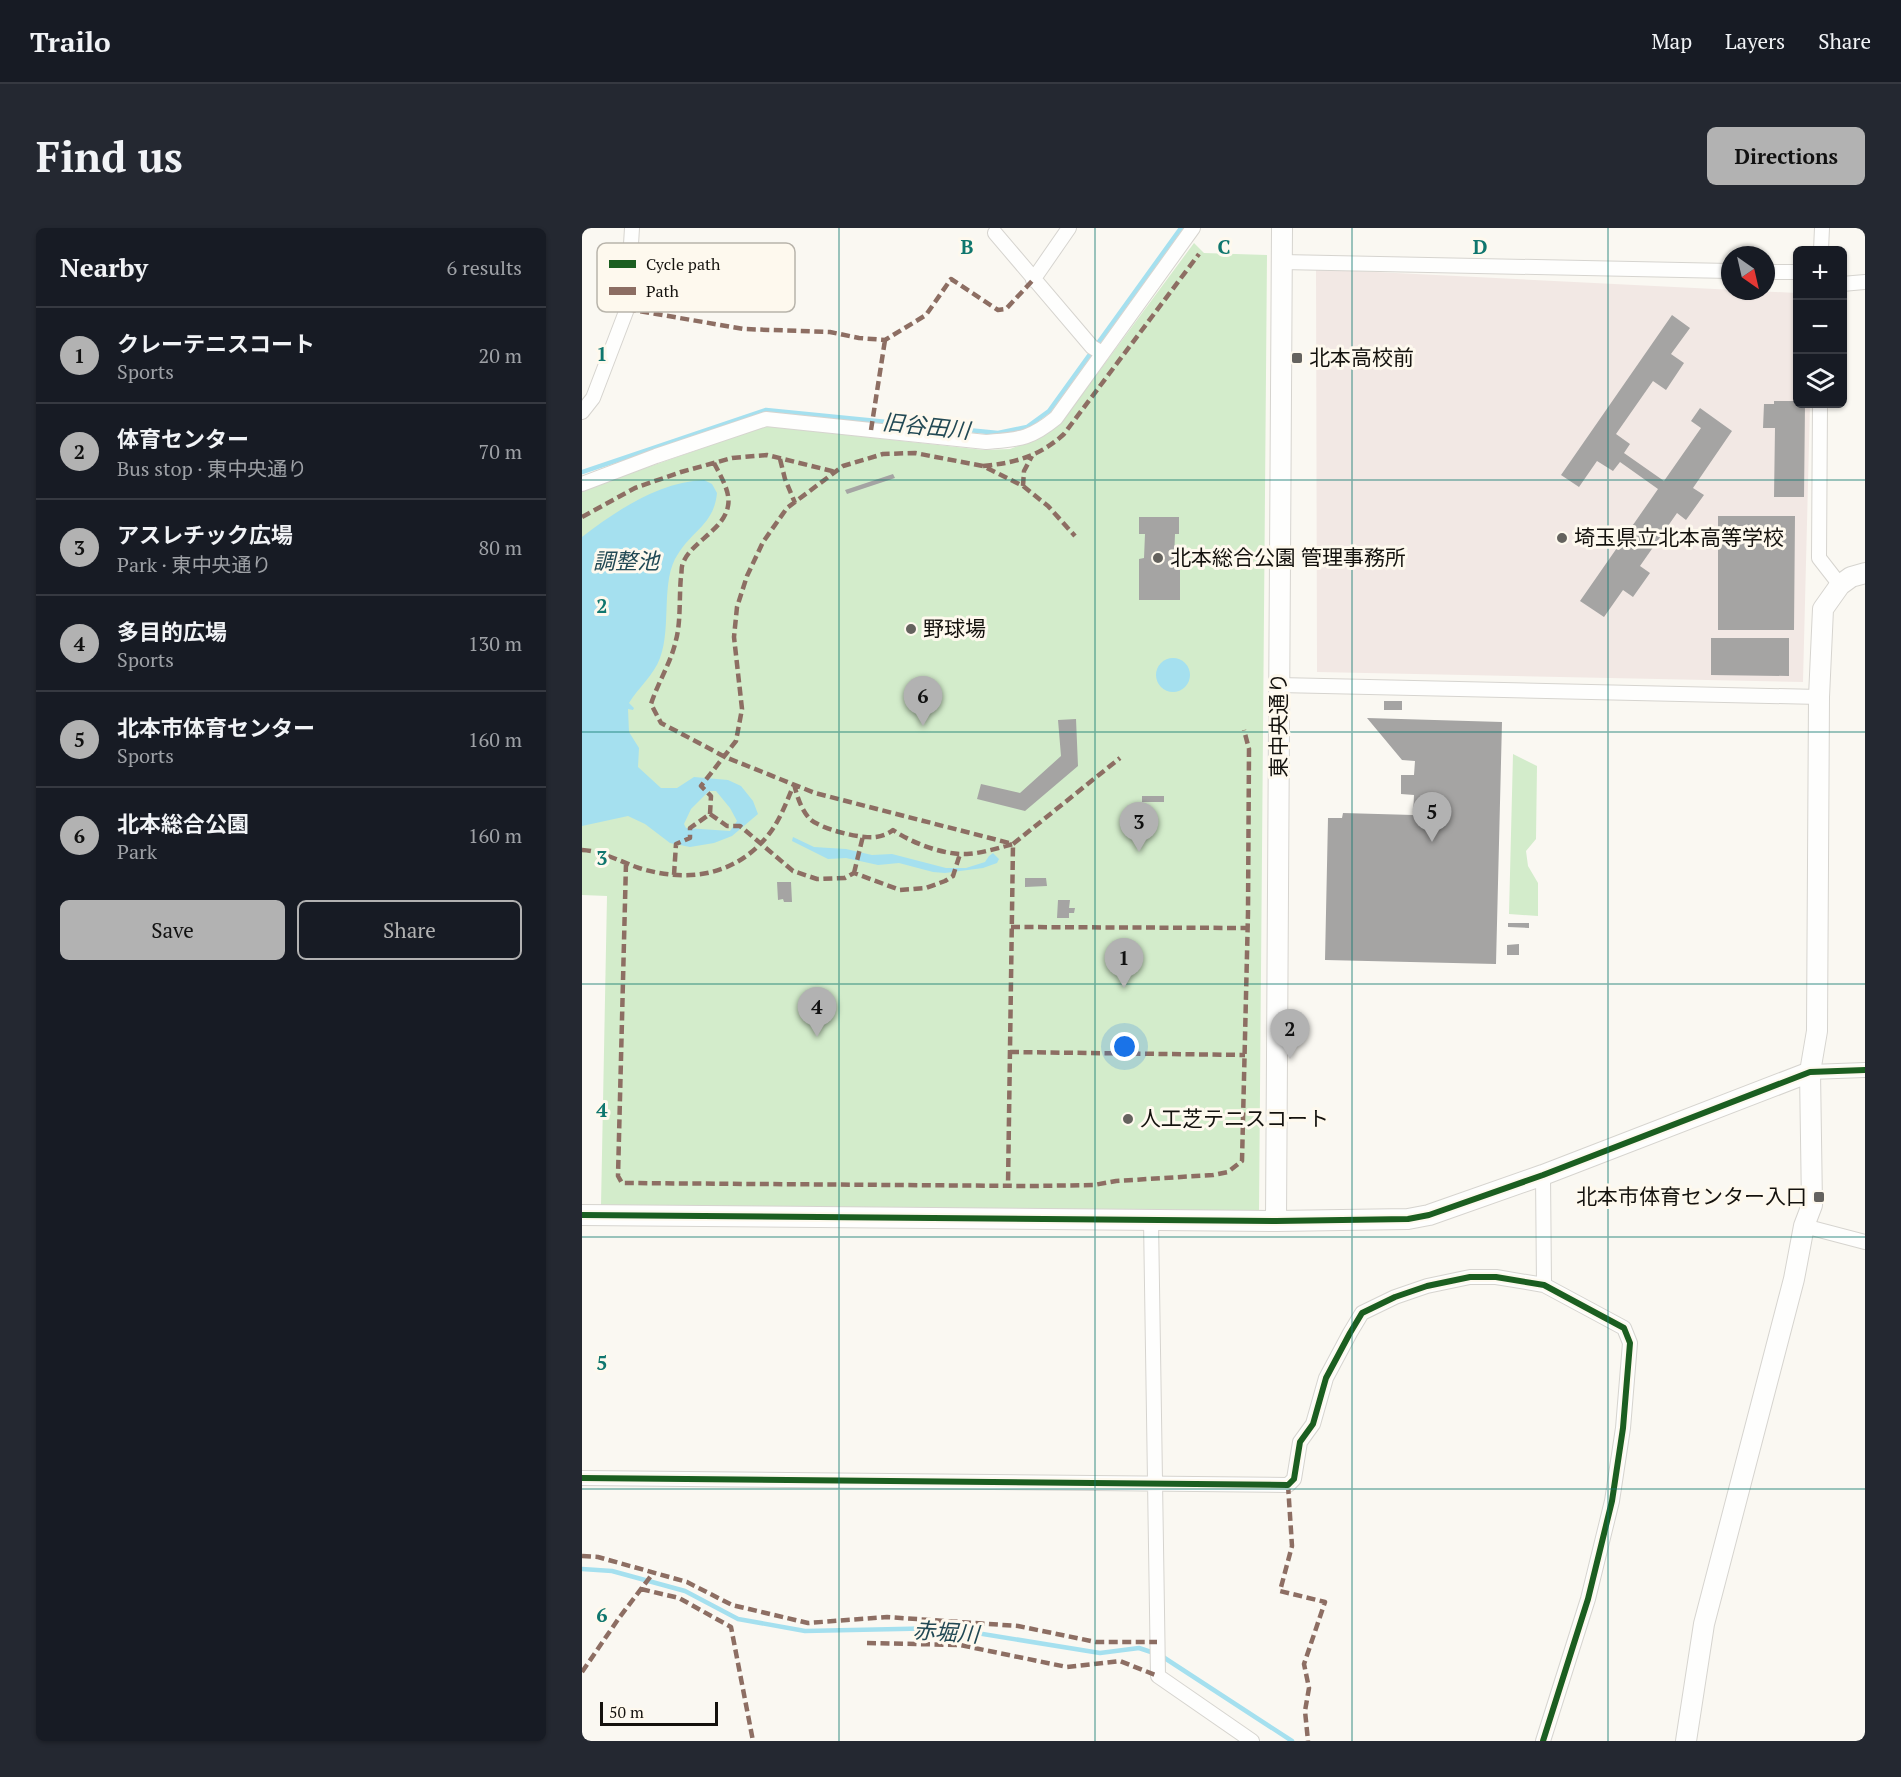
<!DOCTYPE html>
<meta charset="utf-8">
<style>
body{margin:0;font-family:"PT Serif","Noto Sans JP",serif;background:#242831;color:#f1f3f6}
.controls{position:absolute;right:18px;top:18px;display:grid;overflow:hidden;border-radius:9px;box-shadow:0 2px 4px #0004}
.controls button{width:54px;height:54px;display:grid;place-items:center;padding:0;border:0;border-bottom:2px solid #363941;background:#171b24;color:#f1f3f6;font:30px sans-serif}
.compass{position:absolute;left:1139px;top:18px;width:54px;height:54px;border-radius:50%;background:#171b24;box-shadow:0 2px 4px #0004;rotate:146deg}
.scale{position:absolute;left:18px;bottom:15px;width:118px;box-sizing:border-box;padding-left:6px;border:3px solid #14120e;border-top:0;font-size:16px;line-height:21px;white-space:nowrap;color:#14120e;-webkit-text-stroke:4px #fef9ee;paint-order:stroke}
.you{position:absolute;left:543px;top:819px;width:21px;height:21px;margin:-15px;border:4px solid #fff;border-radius:50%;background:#1a73e8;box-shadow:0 0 0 9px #1a73e833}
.badge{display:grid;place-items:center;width:39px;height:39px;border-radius:50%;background:#b2b2b2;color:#111;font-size:20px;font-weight:700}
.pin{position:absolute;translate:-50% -50px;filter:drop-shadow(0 2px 3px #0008)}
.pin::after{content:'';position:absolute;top:32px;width:21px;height:18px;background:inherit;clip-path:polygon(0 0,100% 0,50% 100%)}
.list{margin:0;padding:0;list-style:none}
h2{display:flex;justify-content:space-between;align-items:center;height:78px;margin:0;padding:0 24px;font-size:26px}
h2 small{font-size:20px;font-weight:400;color:#9ea1a6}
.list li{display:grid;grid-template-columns:39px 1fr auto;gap:18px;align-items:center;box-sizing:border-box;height:96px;padding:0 24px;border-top:2px solid #363941}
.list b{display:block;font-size:22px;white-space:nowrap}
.list p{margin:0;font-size:20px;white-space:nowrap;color:#9ea1a6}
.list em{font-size:20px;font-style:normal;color:#9ea1a6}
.actions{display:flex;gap:12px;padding:18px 24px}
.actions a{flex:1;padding:14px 0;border:2px solid #b2b2b2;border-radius:9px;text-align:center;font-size:21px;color:#b2b2b2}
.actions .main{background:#b2b2b2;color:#111}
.icon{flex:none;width:33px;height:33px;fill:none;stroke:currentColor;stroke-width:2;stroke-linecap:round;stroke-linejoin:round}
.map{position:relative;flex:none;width:1283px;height:1513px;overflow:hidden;border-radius:9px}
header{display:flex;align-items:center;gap:36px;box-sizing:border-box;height:84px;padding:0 30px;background:#171b24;border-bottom:2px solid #363941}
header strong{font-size:28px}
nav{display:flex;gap:33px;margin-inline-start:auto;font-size:21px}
.intro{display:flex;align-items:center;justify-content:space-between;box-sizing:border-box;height:144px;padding:0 36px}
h1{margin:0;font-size:42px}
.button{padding:15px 27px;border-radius:9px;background:#b2b2b2;color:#111;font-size:21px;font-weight:700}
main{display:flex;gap:36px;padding:0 36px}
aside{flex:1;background:#171b24;border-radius:9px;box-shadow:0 2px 4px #0004}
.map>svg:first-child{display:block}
.industrial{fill:#f2e8e4}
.green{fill:#d3eccb}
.water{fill:#a5e0ef;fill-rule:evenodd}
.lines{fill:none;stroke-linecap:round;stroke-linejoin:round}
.stream{stroke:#a5e0ef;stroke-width:4.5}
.building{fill:#a5a4a3}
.street-casing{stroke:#d6d4cf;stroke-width:16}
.secondary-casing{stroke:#d6d4cf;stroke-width:22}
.street{stroke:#fefefd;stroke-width:14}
.secondary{stroke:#fefefd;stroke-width:20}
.quiet{stroke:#8d6e63;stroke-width:4.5;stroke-dasharray:9 4.5;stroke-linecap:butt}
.cycleway-casing{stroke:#fef9ee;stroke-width:10}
.cycleway{stroke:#1b5e20;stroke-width:6}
.grid{fill:none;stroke:#0f766e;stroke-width:1.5;stroke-opacity:0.55}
.poi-dot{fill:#64625e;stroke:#fef9ee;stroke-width:2}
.labels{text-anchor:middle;stroke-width:6;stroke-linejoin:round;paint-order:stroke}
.poi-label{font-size:21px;fill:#14120e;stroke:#fef9ee;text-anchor:start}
.street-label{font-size:21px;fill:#14120e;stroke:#fef9ee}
.water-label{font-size:22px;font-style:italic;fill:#224954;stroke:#fef9ee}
.key{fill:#fef9ee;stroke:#b8b4ab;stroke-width:1.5}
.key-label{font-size:16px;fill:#14120e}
.grid-label{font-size:20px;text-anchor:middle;font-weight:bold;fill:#0f766e;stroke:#fef9ee;stroke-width:6;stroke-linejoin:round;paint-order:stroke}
</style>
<header>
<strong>Trailo</strong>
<nav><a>Map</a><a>Layers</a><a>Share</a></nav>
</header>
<div class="intro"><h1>Find us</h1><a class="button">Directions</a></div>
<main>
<aside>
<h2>Nearby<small>6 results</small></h2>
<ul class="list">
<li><span class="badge">1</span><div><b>クレーテニスコート</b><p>Sports</p></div><em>20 m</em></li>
<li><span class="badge">2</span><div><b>体育センター</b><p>Bus stop · 東中央通り</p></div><em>70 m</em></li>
<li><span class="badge">3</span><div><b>アスレチック広場</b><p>Park · 東中央通り</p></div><em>80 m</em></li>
<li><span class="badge">4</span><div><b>多目的広場</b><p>Sports</p></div><em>130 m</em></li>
<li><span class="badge">5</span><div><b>北本市体育センター</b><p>Sports</p></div><em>160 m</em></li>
<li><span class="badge">6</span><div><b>北本総合公園</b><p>Park</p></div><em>160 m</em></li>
</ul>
<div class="actions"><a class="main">Save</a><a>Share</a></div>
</aside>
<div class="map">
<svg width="1283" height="1513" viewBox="0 0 1283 1513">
<rect width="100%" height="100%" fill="#faf8f2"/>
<path class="industrial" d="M 734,41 L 1215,65 L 1216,176 L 1228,176 L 1221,454 L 735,444 Z"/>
<path class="green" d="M 612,15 L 622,25 L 685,27 L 677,983 L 19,978 L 25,668 L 0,667 L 0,262 L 184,198 L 402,222 L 428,221 L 457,210 L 478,196 Z
M 931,526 L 955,538 L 954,611 L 944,623 L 946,638 L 956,655 L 956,688 L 927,686 Z"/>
<path class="water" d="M 122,252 L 130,256 L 135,265 C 132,296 111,302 96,326 C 78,352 90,399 78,430 C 72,447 56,460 47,475 L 52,480 L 51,482 L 46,481 L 47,504 L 57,520 L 56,539 L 79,560 L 95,560 L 112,549 L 146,552 L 159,558 L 171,573 L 176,586 L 150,608 L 132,615 L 108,619 L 88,615 L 63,596 L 46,588 L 0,598 L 0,309 C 35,282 77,254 122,252 ZM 127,563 L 134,563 L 148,580 L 155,593 L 148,603 L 104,600 L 102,596 L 109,581 Z
M574 447a17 17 0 1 1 34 0a17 17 0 1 1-34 0Z
M 211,609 L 232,619 L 264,621 L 290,627 L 310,626 L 364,640 L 384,640 L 403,634 L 407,628 L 411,625 L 417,631 L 415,635 L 401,640 L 363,645 L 351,644 L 317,635 L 296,637 L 264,630 L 246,631 L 210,613 Z"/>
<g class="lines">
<path class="stream" d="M 0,244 L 184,182 L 416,205 L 445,199 L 467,183 L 599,0
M 0,1341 L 30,1343 L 103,1363 L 156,1391 L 223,1403 L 364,1400 L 518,1425 L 557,1420 L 578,1427 L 710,1513"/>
</g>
<path class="building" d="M 1090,87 L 1108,100 L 1089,126 L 1102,135 L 1084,162 L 1071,153 L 1034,206 L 1048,216 L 1042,225 L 1082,253 L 1119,200 L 1109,193 L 1118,180 L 1150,203 L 1111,260 L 1122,267 L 1104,292 L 1095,285 L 1058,338 L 1068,345 L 1051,369 L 1041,362 L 1022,389 L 998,373 L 1076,261 L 1038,234 L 1031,243 L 1015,233 L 997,259 L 979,247 Z
M 1192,173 L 1214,173 L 1213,177 L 1223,177 L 1222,269 L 1192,269 L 1193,200 L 1181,200 L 1182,176 L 1192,176 Z
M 311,246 L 313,250 L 265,266 L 263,262 Z
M 1136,288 L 1213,288 L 1212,402 L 1136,402 Z
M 557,289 L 597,289 L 597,306 L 593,306 L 592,331 L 598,331 L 598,372 L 557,372 L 557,331 L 562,330 L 563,306 L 557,306 Z
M 1129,410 L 1207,410 L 1207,448 L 1129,447 Z
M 802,473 L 820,473 L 820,482 L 802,482 Z
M 785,490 L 920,494 L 914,736 L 743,732 L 746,590 L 760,590 L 761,585 L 831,587 L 832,567 L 819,566 L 819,547 L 832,547 L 833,533 L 820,532 Z
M 494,491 L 496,538 L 443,583 L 395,571 L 399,556 L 438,565 L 479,528 L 476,492 Z
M 560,568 L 582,568 L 582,574 L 560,574 Z
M 443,650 L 464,650 L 465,658 L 443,659 Z
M 195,654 L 209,654 L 210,674 L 202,674 L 201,671 L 196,672 Z
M 476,672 L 488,672 L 487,680 L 493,680 L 492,685 L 487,685 L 487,690 L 475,690 Z
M 926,695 L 947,695 L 947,700 L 926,699 Z
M 937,716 L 937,727 L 925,727 L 925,717 Z"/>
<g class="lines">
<defs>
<path id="street" d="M 413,5 L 510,119 L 520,125
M 1239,22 L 1240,0
M 700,34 L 1148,43
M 1184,44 L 1216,44
M 451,52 L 487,0
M 1260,56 L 1283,54
M 1238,176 L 1237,330 L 1258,357
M 0,184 L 11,170 L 45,81 L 50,0
M 0,256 L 74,228 L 184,191 L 404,214 C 437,211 447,212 474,190 L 611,0
M 697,457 L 1237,469
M 1228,844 L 1283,842
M 961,947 L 962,1057
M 569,992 L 576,1448 L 670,1513
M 1222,998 L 1283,1014
M 0,1250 L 706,1257 L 712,1251 L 718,1214 L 731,1196 L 744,1150 L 768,1105 L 780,1085 L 813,1069 L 845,1058 L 888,1049 L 914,1049 L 962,1057 L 1042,1100 L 1048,1115 L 1041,1200 L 1030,1273 L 1006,1371 L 961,1513"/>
<path id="secondary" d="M 0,987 L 694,993 L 826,991 L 847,987 L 961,947 L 1228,844
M 694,993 L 700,0
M 1104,1513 L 1122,1396 L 1212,1051 L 1222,998 L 1230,977 L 1228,844 L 1235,803 L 1237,469 L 1241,381 L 1258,357 L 1269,349 L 1283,345"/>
</defs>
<use href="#street" class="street-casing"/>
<use href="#secondary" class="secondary-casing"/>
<use href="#street" class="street"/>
<use href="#secondary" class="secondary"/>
<path class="quiet" d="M 45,81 L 162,101 L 248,104 L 277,110 L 303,112 L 344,87 L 369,51 L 416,82 L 424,81 L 451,52
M 289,202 L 303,112
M 198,231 L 203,251 L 213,275
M 132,235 C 138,247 149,264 146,278 C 142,302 109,314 101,335 C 99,339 100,344 99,348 C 97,369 99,393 94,412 C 89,435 76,454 69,476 L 79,495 L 117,515 L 143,529 L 233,565 L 431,616 L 538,530
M 401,238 C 433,235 458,228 482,206 L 617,26
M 441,258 L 442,243 L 450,228
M 0,289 L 53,260 L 99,244 L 150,230 L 185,227 L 254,244
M 212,556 C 215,568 219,581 227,590 C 237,601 279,611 294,609 C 300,608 306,606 311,602 C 330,615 361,627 385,626 C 401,625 416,620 431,616 L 426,958
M 128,586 L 129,568 L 119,558 L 154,513 L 160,481 L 152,409 L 155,379 L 165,348 L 181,314 L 205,280 L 261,238 L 301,226 L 333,225 L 401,238 L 441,258 L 466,278 L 493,308
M 128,586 L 145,598 L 158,598 L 211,643 L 235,651 L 263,650 L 272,645 L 318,662 L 344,660 L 363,653 L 371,648 L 378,626
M 0,622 C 20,623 39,634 57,640 C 106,655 154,648 187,606 C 198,592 205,573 212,556
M 44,635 L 36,948 L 40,955 L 449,958 L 512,957 L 534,953 L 631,947 L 646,944 L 660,933 L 666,685 L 667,521 L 662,502
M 272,645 L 281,608
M 92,647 L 94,616 L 108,610 L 108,600 L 128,586
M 429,699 L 666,700
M 428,824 L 663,827
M 706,1257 L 710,1318 L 698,1363 L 743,1374 L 722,1436 L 727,1460 L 723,1483 L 726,1513
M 0,1328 L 16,1329 L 105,1354 L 150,1377 L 226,1395 L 305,1389 L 436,1398 L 514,1414 L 575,1414
M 59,1361 L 97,1370 L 149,1399 L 171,1513
M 285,1415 L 378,1417 L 485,1439 L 538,1433 L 576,1448
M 0,1444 L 37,1390 L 72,1344"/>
<defs>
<path id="cycleway" d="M 0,987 L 694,993 L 826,991 L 847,987 L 961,947 L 1228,844 L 1283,842
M 0,1250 L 706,1257 L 712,1251 L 718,1214 L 731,1196 L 744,1150 L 768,1105 L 780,1085 L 813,1069 L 845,1058 L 888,1049 L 914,1049 L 962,1057 L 1042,1100 L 1048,1115 L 1041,1200 L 1030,1273 L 1006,1371 L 961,1513"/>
</defs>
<use href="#cycleway" class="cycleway-casing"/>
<use href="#cycleway" class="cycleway"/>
</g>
<path class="grid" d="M 257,0 L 257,1513M 513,0 L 513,1513M 770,0 L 770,1513M 1026,0 L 1026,1513M 0,252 L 1283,252M 0,504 L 1283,504M 0,756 L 1283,756M 0,1009 L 1283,1009M 0,1261 L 1283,1261"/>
<g class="poi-dot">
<rect x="709" y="124" width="12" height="12" rx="3"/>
<circle cx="980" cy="310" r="6"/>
<circle cx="576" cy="330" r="6"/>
<circle cx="329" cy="401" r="6"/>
<circle cx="546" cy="891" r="6"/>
<rect x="1231" y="963" width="12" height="12" rx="3"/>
</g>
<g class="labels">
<g class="poi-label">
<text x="727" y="137">北本高校前</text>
<text x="992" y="317">埼玉県立北本高等学校</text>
<text x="588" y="337">北本総合公園 管理事務所</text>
<text x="341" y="408">野球場</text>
<text x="558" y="898">人工芝テニスコート</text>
<text x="1225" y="976" text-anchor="end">北本市体育センター入口</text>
</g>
<g class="street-label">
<text transform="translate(697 497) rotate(-90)" y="7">東中央通り</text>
</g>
<g class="water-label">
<text transform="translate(344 198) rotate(6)" y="8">旧谷田川</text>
<text x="44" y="341">調整池</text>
<text transform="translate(364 1404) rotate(4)" y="8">赤堀川</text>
</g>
</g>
<rect x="15" y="15" width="198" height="69" rx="9" class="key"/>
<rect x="27" y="32" width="27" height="8" fill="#1b5e20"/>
<rect x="27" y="59" width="27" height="8" fill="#8d6e63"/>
<g class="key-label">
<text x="64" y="42">Cycle path</text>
<text x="64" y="69">Path</text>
</g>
<g class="grid-label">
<text x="385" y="26">B</text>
<text x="642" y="26">C</text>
<text x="898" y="26">D</text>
<text x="20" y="133">1</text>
<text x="20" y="385">2</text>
<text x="20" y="637">3</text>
<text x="20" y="889">4</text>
<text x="20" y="1142">5</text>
<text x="20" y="1394">6</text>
</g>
</svg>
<div class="controls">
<button>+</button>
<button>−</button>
<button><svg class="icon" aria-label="layers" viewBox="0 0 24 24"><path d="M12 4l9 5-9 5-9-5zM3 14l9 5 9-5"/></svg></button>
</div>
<svg class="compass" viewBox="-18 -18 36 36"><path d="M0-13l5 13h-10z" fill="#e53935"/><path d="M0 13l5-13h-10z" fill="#9ea1a6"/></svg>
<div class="scale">50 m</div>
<div class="you"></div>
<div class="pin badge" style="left:542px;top:760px">1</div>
<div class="pin badge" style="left:708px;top:831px">2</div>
<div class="pin badge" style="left:557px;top:624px">3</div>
<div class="pin badge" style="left:235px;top:809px">4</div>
<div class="pin badge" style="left:850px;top:614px">5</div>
<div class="pin badge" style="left:341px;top:498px">6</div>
</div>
</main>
